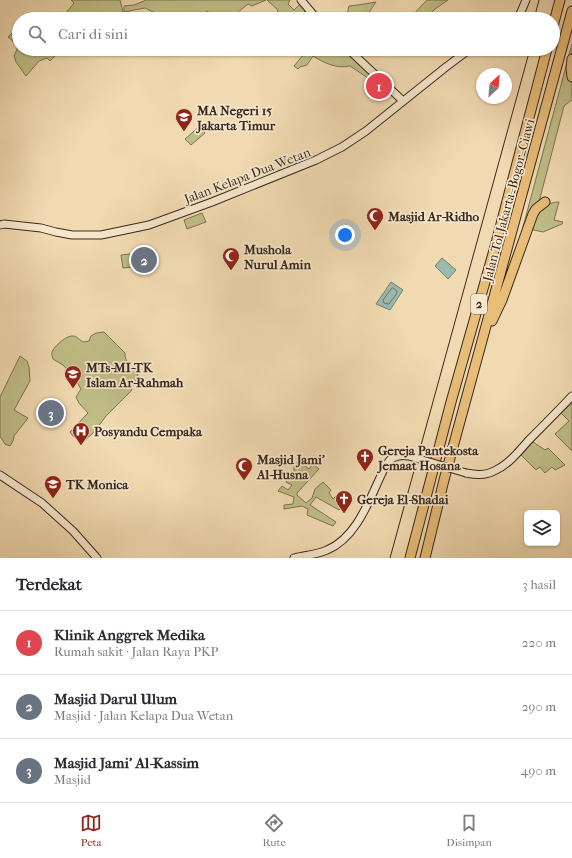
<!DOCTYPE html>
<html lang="id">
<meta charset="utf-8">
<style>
body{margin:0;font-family:"IM FELL French Canon",serif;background:#f2f2f3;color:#2b2b33}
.controls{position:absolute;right:12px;bottom:12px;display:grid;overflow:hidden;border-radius:6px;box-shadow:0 1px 3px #0004}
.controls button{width:36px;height:36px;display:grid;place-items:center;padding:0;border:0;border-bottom:1px solid #e1e1e2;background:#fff;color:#2b2b33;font:20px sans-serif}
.compass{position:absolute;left:476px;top:68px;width:36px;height:36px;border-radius:50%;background:#fff;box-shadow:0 1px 3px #0004;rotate:26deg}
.you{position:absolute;left:345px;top:235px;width:14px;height:14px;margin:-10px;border:3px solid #fff;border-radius:50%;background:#1a73e8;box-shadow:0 0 0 6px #1a73e833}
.badge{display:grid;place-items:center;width:26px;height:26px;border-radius:50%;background:#8f2418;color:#fff;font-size:13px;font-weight:700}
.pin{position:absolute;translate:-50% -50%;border:2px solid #fff;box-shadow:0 1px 4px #0006}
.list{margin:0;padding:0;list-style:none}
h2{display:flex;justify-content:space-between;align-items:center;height:52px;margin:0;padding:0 16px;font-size:17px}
h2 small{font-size:13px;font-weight:400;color:#7c7c81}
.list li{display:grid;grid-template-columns:26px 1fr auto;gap:12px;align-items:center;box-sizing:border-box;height:64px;padding:0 16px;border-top:1px solid #e1e1e2}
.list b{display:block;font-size:15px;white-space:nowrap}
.list p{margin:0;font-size:13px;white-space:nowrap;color:#7c7c81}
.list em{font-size:13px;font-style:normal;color:#7c7c81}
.icon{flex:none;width:22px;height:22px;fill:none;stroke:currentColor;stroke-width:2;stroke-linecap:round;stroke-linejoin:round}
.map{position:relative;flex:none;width:572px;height:558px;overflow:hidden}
.search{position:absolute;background:#fff;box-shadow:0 1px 3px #0004;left:12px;right:12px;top:12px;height:44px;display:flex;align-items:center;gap:10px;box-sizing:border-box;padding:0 14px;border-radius:22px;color:#7c7c81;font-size:15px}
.sheet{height:244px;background:#fff}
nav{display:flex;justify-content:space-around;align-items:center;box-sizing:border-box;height:56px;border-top:1px solid #e1e1e2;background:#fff;font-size:11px;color:#7c7c81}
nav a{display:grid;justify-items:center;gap:2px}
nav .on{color:#8f2418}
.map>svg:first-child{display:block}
.green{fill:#c0be87;stroke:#7c7353}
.water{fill:#9bbaad;stroke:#748074}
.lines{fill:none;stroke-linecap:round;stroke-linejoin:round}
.shore{stroke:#6a7166;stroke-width:1}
.secondary-casing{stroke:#39281f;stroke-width:9}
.highway-casing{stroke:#39281f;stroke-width:11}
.secondary{stroke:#f6e7cc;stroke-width:7}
.highway{stroke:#e8bd78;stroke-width:9}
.tram{stroke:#39281f;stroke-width:1}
.secondary-bridge-casing{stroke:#39281f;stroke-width:9;stroke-linecap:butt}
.secondary-bridge{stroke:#f6e7cc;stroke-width:7}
.labels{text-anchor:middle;stroke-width:3.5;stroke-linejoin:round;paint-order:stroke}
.shield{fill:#f6e7cc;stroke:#726153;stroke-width:1}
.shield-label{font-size:12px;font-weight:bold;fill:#39281f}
.poi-label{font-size:13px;font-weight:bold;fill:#39281f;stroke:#f6e7cc;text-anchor:start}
.street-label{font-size:13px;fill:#39281f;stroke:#f6e7cc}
</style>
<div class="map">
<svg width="572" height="558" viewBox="0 0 572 558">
<rect width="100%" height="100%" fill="#f1dab1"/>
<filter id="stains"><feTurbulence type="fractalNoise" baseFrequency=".005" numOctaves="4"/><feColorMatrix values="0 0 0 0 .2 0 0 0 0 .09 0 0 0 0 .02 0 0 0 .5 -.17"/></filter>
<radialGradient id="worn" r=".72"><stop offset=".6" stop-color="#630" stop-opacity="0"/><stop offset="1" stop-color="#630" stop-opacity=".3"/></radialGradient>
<path class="green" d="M 71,0 L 120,0 L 123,12 L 107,15 L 103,19 L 61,19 L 74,3 Z
M 145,0 L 266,0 L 252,6 L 248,4 L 232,17 L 229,14 L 224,19 L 219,19 L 207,11 L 201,19 L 165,19 L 157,14 L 145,8 L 124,12 L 124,6 L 134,5 L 144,1 Z
M 267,0 L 290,0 L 288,4 L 294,10 L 300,4 L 306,10 L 298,19 L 290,19 L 286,16 L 283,19 L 278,19 L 276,16 L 278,10 Z
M 427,0 L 448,0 L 435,9 L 425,19 L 409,19 Z
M 376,2 L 365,18 L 362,17 L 360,19 L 346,19 L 349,6 L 358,5 Z
M 19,26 L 19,49 L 62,49 C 57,52 55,57 50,61 L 47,58 L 39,61 L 26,76 L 16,62 L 14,56 L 18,47 L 14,42 L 8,37 Z
M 572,44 L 572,52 L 570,60 L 571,80 L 572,81 L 572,100 L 569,102 L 564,106 L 539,202 L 528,216 L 523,227 Z
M 305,49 L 346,49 L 372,72 L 368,78 L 350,66 C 337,69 324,63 313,56 L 307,65 L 300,67 L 298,69 L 294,66 L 304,54 L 302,52 Z
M 200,126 L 205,133 L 191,145 L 185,139 Z
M 559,202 L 554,220 L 563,222 L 562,224 L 543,232 L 529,229 C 536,214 539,203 559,202 Z
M 202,213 L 206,222 L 187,229 L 184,220 Z
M 130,254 L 132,267 L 123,268 L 121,255 Z
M 104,332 L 125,353 C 124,362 133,369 138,375 L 134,383 L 131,391 L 106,416 L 94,432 L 83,442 L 73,436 L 70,432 L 88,413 L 79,403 L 76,397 L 81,389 L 74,377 L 63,365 L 53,359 C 52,356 51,353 53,350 C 56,345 67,335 73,336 C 77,336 80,341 84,342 L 89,341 L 91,336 L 96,333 Z
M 20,356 L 27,361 L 29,367 L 30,381 L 14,410 L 28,418 L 14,436 L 13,441 L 10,446 L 5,444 L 2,439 L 0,437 L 0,397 Z
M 572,403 L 572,451 L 555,434 L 569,421 L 561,413 Z
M 533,442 L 545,450 L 548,448 L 565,465 L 555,470 L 552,467 L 545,473 L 540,467 L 536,470 L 521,455 Z
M 299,459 L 305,463 L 304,465 L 309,469 L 313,464 L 319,469 L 297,493 L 297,495 L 306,503 L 312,498 L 315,489 L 323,482 L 331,490 L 329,493 L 333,499 L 336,496 L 340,499 L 343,496 L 346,497 L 343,501 L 344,503 L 339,510 L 316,497 L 310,505 L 336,522 L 333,526 L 307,515 L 308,509 L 302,506 L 284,509 L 284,505 L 293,504 L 294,497 L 278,491 L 282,486 L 288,490 L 292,485 L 286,482 L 294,472 L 294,467 Z"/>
<path class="water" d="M 442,258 L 456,270 L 448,279 L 435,266 Z
M 391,282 L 403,290 L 390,310 L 376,304 Z"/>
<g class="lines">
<path class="shore" d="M 393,288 L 397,291 L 397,293 L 389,304 L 388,304 L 384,303 L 383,300 L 391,289 Z"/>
<defs>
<path id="secondary" d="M 301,0 L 317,19
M 516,19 L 521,12 L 526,0
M 348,49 L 403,101
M 0,225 L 4,224 L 41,228 L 56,232 L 72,235 L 101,235 L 149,225 L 212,202 L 316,160 L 342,147 L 366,131 L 446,67 L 470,49
M 466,473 C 476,475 486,476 496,470 C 509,464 519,451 528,441 C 543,426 558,411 572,396
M 0,475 L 42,503 L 73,531 L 97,558
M 294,558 C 305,555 316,555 327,550 C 359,537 371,494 386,465 C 393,453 405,454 416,458"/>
<path id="highway" d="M 553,26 L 560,0
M 572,59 L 571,68 L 572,77
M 492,321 L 502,300 L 533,214 L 536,209 L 545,202
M 410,558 L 451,402 L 496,243 L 547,49
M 425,558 L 444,480 L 572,11"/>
</defs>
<use href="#secondary" class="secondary-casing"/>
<use href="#highway" class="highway-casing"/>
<use href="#secondary" class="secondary"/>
<use href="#highway" class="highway"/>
<path class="tram" d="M 534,19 L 539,0
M 390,558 L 530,49"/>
<defs>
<path id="secondary-bridge" d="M 416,458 L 466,473"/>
</defs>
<use href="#secondary-bridge" class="secondary-bridge-casing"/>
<use href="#secondary-bridge" class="secondary-bridge"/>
</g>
<defs>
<symbol id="school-pin" viewBox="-11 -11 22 30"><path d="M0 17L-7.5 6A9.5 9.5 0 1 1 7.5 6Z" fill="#8f2418" stroke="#f6e7cc"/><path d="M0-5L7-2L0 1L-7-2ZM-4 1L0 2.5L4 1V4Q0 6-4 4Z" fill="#fff"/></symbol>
<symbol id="mosque-pin" viewBox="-11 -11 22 30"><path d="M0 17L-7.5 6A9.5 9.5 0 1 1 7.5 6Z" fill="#8f2418" stroke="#f6e7cc"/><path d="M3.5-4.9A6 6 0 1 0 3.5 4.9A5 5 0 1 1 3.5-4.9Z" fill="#fff"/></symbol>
<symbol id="hospital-pin" viewBox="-11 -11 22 30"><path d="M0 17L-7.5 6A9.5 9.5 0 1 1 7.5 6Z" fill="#8f2418" stroke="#f6e7cc"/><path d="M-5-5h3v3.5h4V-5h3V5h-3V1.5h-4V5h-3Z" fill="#fff"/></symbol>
<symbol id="church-pin" viewBox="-11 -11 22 30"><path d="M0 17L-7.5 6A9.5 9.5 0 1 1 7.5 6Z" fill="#8f2418" stroke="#f6e7cc"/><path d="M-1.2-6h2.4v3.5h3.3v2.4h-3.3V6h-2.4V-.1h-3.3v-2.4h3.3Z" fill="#fff"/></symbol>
</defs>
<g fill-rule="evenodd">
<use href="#school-pin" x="174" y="107" width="20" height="27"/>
<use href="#mosque-pin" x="365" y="206" width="20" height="27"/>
<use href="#mosque-pin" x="221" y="246" width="20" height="27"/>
<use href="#school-pin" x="63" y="364" width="20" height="27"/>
<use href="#hospital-pin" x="71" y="421" width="20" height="27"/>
<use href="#church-pin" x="355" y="447" width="20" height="27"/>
<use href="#mosque-pin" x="234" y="456" width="20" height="27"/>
<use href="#school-pin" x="43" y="474" width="20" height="27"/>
<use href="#church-pin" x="334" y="489" width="20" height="27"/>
</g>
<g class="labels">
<rect class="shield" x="471" y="294" width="16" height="20" rx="3"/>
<g class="shield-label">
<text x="479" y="308">2</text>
</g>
<g class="poi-label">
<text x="197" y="115">MA Negeri 15<tspan x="197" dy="15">Jakarta Timur</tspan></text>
<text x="388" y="221">Masjid Ar-Ridho</text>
<text x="244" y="254">Mushola<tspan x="244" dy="15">Nurul Amin</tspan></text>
<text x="86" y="372">MTs-MI-TK<tspan x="86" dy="15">Islam Ar-Rahmah</tspan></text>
<text x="94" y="436">Posyandu Cempaka</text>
<text x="378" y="455">Gereja Pantekosta<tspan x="378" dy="15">Jemaat Hosana</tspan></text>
<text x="257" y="464">Masjid Jami'<tspan x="257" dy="15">Al-Husna</tspan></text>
<text x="66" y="489">TK Monica</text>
<text x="357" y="504">Gereja El-Shadai</text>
</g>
<g class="street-label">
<text transform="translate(247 175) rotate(-21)" y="5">Jalan Kelapa Dua Wetan</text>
<text transform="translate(508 200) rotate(-75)" y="5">Jalan Tol Jakarta–Bogor–Ciawi</text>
</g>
</g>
<rect width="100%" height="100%" filter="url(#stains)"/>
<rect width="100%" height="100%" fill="url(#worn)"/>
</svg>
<div class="controls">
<button><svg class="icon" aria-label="layers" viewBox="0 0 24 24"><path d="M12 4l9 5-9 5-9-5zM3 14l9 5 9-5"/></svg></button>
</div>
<svg class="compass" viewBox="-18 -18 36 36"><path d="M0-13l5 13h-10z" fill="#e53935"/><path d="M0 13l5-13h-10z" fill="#7c7c81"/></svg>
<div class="you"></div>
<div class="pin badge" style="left:379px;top:86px;background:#e0444e">1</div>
<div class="pin badge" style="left:144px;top:260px;background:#6b7280">2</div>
<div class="pin badge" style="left:51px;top:413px;background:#6b7280">3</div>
<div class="search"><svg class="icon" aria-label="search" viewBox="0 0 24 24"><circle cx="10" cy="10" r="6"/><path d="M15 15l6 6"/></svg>Cari di sini</div>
</div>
<section class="sheet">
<h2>Terdekat<small>3 hasil</small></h2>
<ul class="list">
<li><span class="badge" style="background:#e0444e">1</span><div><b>Klinik Anggrek Medika</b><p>Rumah sakit · Jalan Raya PKP</p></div><em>220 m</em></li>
<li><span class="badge" style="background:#6b7280">2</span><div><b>Masjid Darul Ulum</b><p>Masjid · Jalan Kelapa Dua Wetan</p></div><em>290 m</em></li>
<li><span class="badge" style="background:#6b7280">3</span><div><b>Masjid Jami' Al-Kassim</b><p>Masjid</p></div><em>490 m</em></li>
</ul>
</section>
<nav>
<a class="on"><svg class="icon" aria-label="map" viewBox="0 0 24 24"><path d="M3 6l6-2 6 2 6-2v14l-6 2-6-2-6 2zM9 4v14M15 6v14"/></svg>Peta</a>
<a><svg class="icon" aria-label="directions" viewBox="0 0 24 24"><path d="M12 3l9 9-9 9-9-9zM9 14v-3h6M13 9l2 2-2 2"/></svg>Rute</a>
<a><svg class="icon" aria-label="saved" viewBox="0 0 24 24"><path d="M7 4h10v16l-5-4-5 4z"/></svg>Disimpan</a>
</nav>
